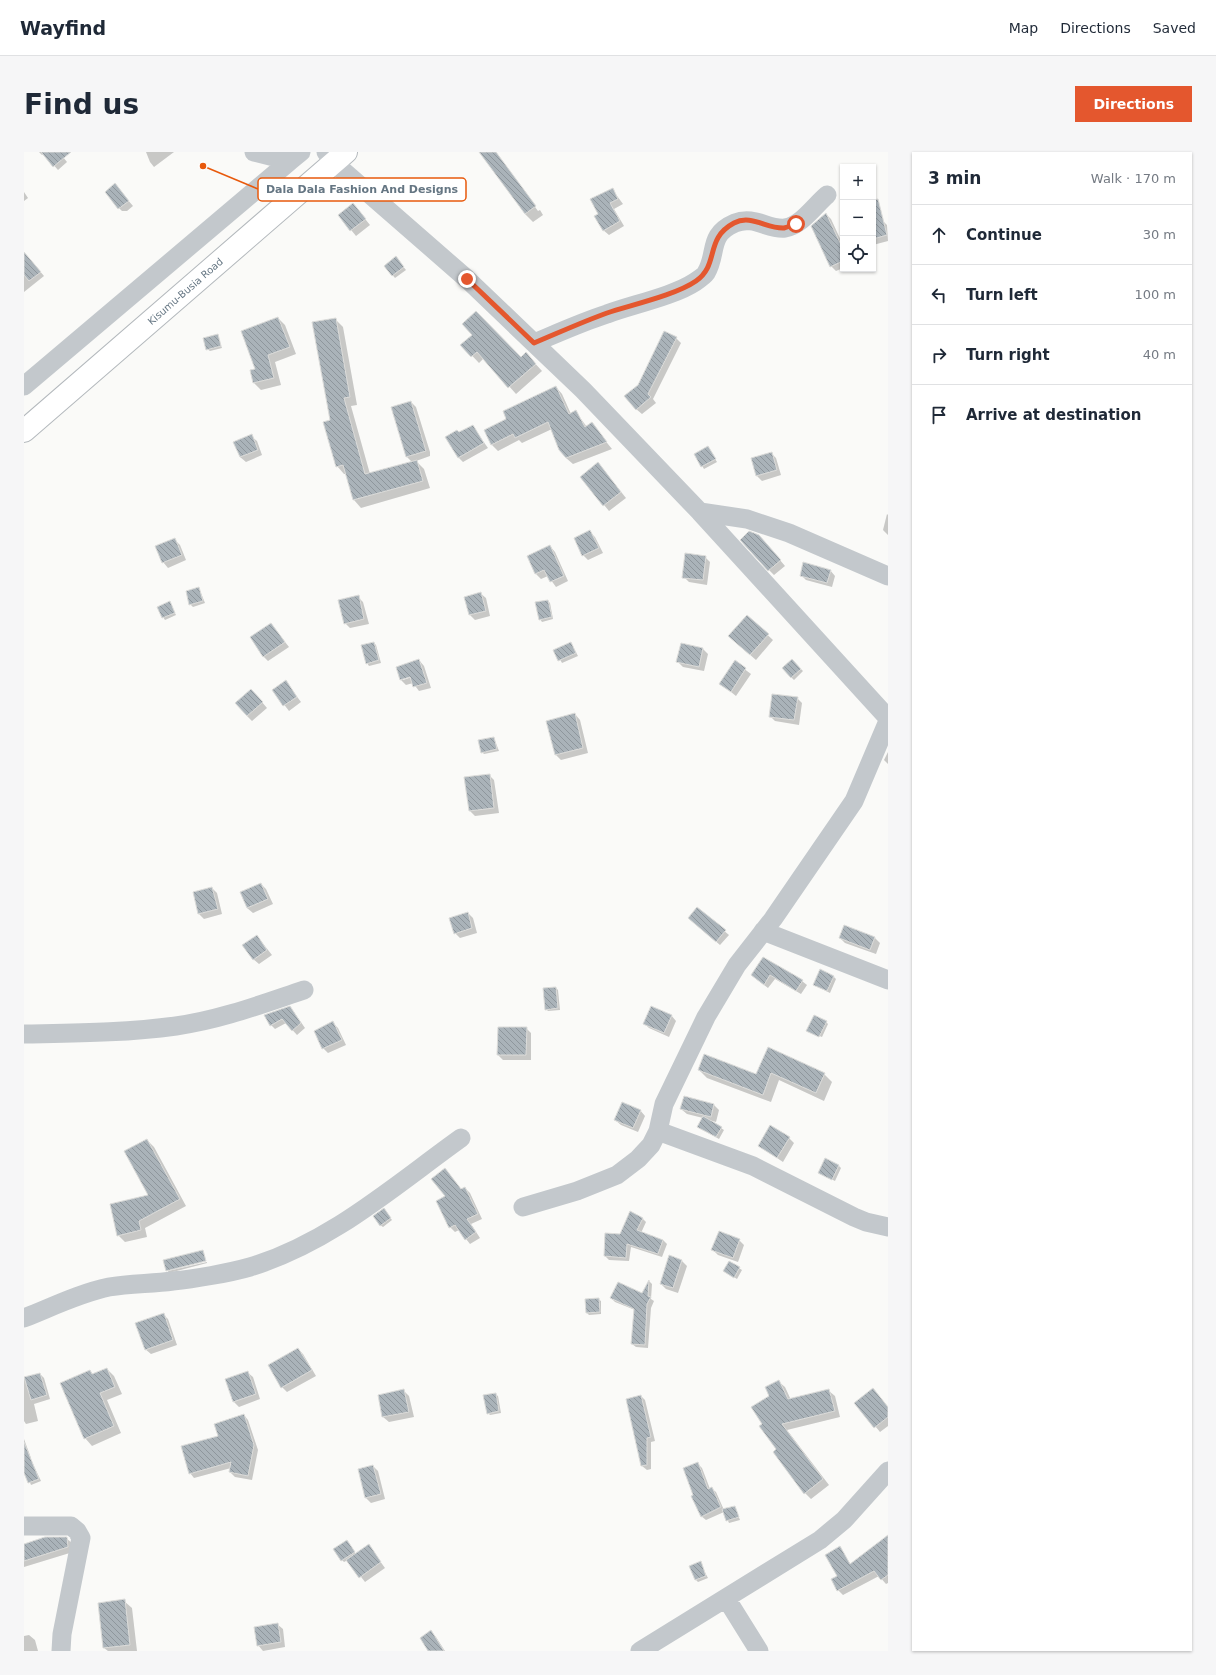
<!DOCTYPE html>
<meta charset="utf-8">
<style>
body{margin:0;font-family:"DejaVu Sans",sans-serif;background:#f6f6f7;color:#1f2937}
.controls{position:absolute;right:12px;top:12px;display:grid;overflow:hidden;border-radius:0px;box-shadow:0 1px 3px #0004}
.controls button{width:36px;height:36px;display:grid;place-items:center;padding:0;border:0;border-bottom:1px solid #e0e1e3;background:#fff;color:#1f2937;font:20px sans-serif}
.stop{position:absolute;width:12px;height:12px;margin:-9px;border:3px solid #e4572e;border-radius:50%;background:#fff}
.stop.end{background:#e4572e;border-color:#fff;box-shadow:0 1px 4px #0008}
.list{margin:0;padding:0;list-style:none}
h2{display:flex;justify-content:space-between;align-items:center;height:52px;margin:0;padding:0 16px;font-size:17px}
h2 small{font-size:13px;font-weight:400;color:#747a83}
.list li{display:grid;grid-template-columns:26px 1fr auto;gap:12px;align-items:center;box-sizing:border-box;height:60px;padding:0 16px;border-top:1px solid #e0e1e3}
.list b{display:block;font-size:15px;white-space:nowrap}
.list em{font-size:13px;font-style:normal;color:#747a83}
.icon{flex:none;width:22px;height:22px;fill:none;stroke:currentColor;stroke-width:2;stroke-linecap:round;stroke-linejoin:round}
.map{position:relative;flex:none;width:864px;height:1499px;overflow:hidden;border-radius:0px}
header{display:flex;align-items:center;gap:24px;box-sizing:border-box;height:56px;padding:0 20px;background:#fff;border-bottom:1px solid #e0e1e3}
header strong{font-size:19px}
nav{display:flex;gap:22px;margin-inline-start:auto;font-size:14px}
.intro{display:flex;align-items:center;justify-content:space-between;box-sizing:border-box;height:96px;padding:0 24px}
h1{margin:0;font-size:28px}
.button{padding:10px 18px;border-radius:0px;background:#e4572e;color:#fff;font-size:14px;font-weight:700}
main{display:flex;gap:24px;padding:0 24px}
aside{flex:1;background:#fff;border-radius:0px;box-shadow:0 1px 3px #0004}
.map>svg:first-child{display:block}
.shadow{fill:#0003;fill-rule:evenodd}
.building{fill:url(#building-back-hatch);stroke:#dcdcda}
.lines{fill:none;stroke-linecap:round;stroke-linejoin:round}
.highway-casing{stroke:#b4b9bd;stroke-width:24}
.minor{stroke:#c3c8cc;stroke-width:19}
.highway{stroke:#fff;stroke-width:22}
.route{stroke:#e4572e;stroke-width:5}
.labels{text-anchor:middle;stroke-width:4;stroke-linejoin:round;paint-order:stroke}
.street-label{font-size:10px;fill:#657683;stroke:#fff}
.leader{fill:none;stroke:#e8590c;stroke-width:1.5}
.callout-dot{fill:#e8590c;stroke:#fff;stroke-width:1.5}
.callout{fill:#fff;stroke:#e8590c;stroke-width:1.5}
.callout-label{font-size:11px;text-anchor:middle;font-weight:bold;fill:#657683}
</style>
<header>
<strong>Wayfind</strong>
<nav><a>Map</a><a>Directions</a><a>Saved</a></nav>
</header>
<div class="intro"><h1>Find us</h1><a class="button">Directions</a></div>
<main>
<div class="map">
<svg width="864" height="1499" viewBox="0 0 864 1499">
<defs>
<pattern id="building-back-hatch" width="6" height="6" patternUnits="userSpaceOnUse"><rect width="6" height="6" fill="#aab3b9"/><path d="M-1 5l2 2M0 0l6 6M5-1l2 2" fill="none" stroke="#8e969c"/></pattern>
</defs>
<rect width="100%" height="100%" fill="#fafaf8"/>
<path class="shadow" d="M 15,0 L 35,0 L 43,10 L 34,18 L 20,2 L 18,3 Z
M 122,0 L 150,0 L 130,15 L 126,10 Z
M 457,0 L 471,0 L 514,59 L 516,58 L 519,63 L 509,70 L 501,62 Z
M 91,33 L 109,54 L 103,59 L 98,59 L 93,54 Z
M 588,37 L 599,52 L 590,57 L 600,74 L 585,83 L 579,78 L 575,63 Z
M 0,40 L 4,46 L 0,49 Z
M 334,58 L 346,73 L 332,84 L 315,63 Z
M 802,62 L 807,67 L 819,93 L 819,116 L 812,119 L 807,114 Z
M 858,68 L 863,73 L 864,89 L 849,93 L 849,70 Z
M 374,108 L 382,118 L 371,126 L 361,114 Z
M 10,112 L 20,124 L 0,140 L 0,113 Z
M 254,166 L 261,173 L 272,202 L 251,210 L 257,233 L 237,238 L 230,231 L 233,217 Z
M 311,167 L 319,175 L 333,253 L 327,254 L 346,322 L 388,310 L 383,305 L 368,256 L 387,250 L 392,255 L 406,300 L 406,304 L 392,309 L 400,317 L 406,336 L 337,356 L 330,348 L 322,322 L 320,322 L 313,314 L 307,268 Z
M 193,183 L 198,196 L 186,199 L 183,197 Z
M 652,186 L 657,191 L 629,247 L 632,251 L 618,262 L 612,257 L 614,233 Z
M 438,193 L 508,208 L 518,219 L 492,242 L 460,206 L 455,211 Z
M 532,235 L 538,242 L 547,262 L 551,259 L 563,275 L 567,271 L 588,297 L 549,312 L 542,306 L 528,277 L 498,291 L 495,288 L 474,299 L 468,293 L 461,279 L 483,267 Z
M 449,275 L 464,296 L 439,310 L 434,305 L 435,281 Z
M 227,284 L 233,289 L 238,303 L 222,310 L 216,305 L 211,290 Z
M 684,295 L 693,310 L 680,317 L 671,302 Z
M 747,301 L 752,306 L 757,323 L 738,329 L 733,324 Z
M 574,311 L 602,346 L 585,359 L 557,325 Z
M 863,362 L 864,363 L 864,383 L 859,378 Z
M 566,380 L 571,385 L 579,401 L 564,408 L 559,403 Z
M 151,388 L 156,393 L 162,408 L 144,416 L 139,410 Z
M 740,389 L 761,414 L 750,423 L 745,418 Z
M 526,394 L 531,400 L 544,429 L 532,435 L 524,424 L 517,427 L 512,422 Z
M 681,405 L 686,410 L 683,433 L 665,430 L 660,425 Z
M 806,418 L 811,424 L 808,435 L 782,428 L 777,423 Z
M 175,436 L 181,451 L 169,455 L 166,452 Z
M 456,441 L 462,446 L 466,464 L 451,468 L 446,463 Z
M 334,445 L 339,450 L 345,472 L 326,476 L 321,471 Z
M 524,449 L 526,451 L 529,467 L 518,470 L 516,467 Z
M 146,451 L 152,463 L 141,468 L 139,465 Z
M 723,464 L 749,488 L 732,508 L 710,489 Z
M 247,472 L 265,495 L 244,509 L 239,504 Z
M 350,491 L 352,493 L 357,511 L 345,514 L 343,511 Z
M 547,491 L 554,504 L 538,511 L 531,498 Z
M 657,492 L 679,497 L 684,502 L 680,519 L 659,515 L 653,509 Z
M 395,508 L 400,514 L 407,536 L 395,539 L 389,531 L 382,533 L 377,528 L 373,515 ZM 390,522 L 391,524 L 379,528 L 379,526 Z
M 768,508 L 779,519 L 770,528 L 767,525 Z
M 711,510 L 727,522 L 712,544 L 697,532 Z
M 262,530 L 277,550 L 265,559 L 249,538 Z
M 232,543 L 243,556 L 228,569 L 223,564 Z
M 773,546 L 778,551 L 775,573 L 751,569 L 746,564 Z
M 551,562 L 556,568 L 564,601 L 537,608 L 532,603 Z
M 470,586 L 475,599 L 460,602 L 458,600 Z
M 864,600 L 864,612 L 860,608 Z
M 465,623 L 470,628 L 475,661 L 451,664 L 446,659 L 442,626 Z
M 237,732 L 242,737 L 249,752 L 229,761 L 223,756 Z
M 188,736 L 193,741 L 198,762 L 180,767 L 175,762 Z
M 673,756 L 705,783 L 696,793 L 669,770 Z
M 444,761 L 449,766 L 453,781 L 436,786 L 431,781 Z
M 821,774 L 851,786 L 856,791 L 852,802 L 821,791 L 816,786 Z
M 233,784 L 248,803 L 235,812 L 229,807 Z
M 740,806 L 778,829 L 783,833 L 777,842 L 751,827 L 744,836 L 732,827 L 728,823 Z
M 809,824 L 812,827 L 806,841 L 790,833 Z
M 532,836 L 534,838 L 536,858 L 524,859 L 522,857 Z
M 270,860 L 281,876 L 273,883 L 262,871 L 251,877 L 247,873 Z
M 647,863 L 652,869 L 645,885 L 625,876 L 620,871 Z
M 802,870 L 804,872 L 798,885 L 784,879 Z
M 309,871 L 314,876 L 322,893 L 304,901 L 299,896 Z
M 502,876 L 507,881 L 507,908 L 479,908 L 474,903 Z
M 745,897 L 800,922 L 808,930 L 800,949 L 755,928 L 747,950 L 683,926 L 675,918 L 732,923 Z
M 690,953 L 695,958 L 692,970 L 685,968 L 700,978 L 695,987 L 674,975 L 679,966 L 663,962 L 657,957 Z
M 616,958 L 621,964 L 614,980 L 597,973 L 591,968 Z
M 765,986 L 770,991 L 759,1010 L 735,994 Z
M 123,988 L 130,995 L 162,1054 L 121,1076 L 123,1085 L 101,1090 L 94,1083 L 125,1044 Z
M 815,1014 L 817,1016 L 811,1029 L 795,1021 Z
M 425,1022 L 437,1037 L 441,1036 L 446,1041 L 458,1067 L 447,1072 L 456,1086 L 446,1092 L 435,1078 L 431,1080 L 426,1075 L 422,1045 Z
M 362,1060 L 368,1068 L 359,1075 L 356,1073 Z
M 618,1066 L 622,1070 L 617,1081 L 639,1088 L 643,1092 L 638,1105 L 607,1095 L 605,1109 L 585,1108 L 581,1104 L 596,1083 Z
M 715,1088 L 720,1093 L 714,1110 L 694,1103 L 689,1098 Z
M 658,1109 L 663,1114 L 654,1141 L 642,1137 L 637,1132 Z
M 183,1110 L 183,1111 L 145,1121 L 144,1119 Z
M 705,1110 L 718,1118 L 713,1127 L 700,1119 Z
M 625,1129 L 628,1132 L 627,1147 L 630,1149 L 627,1156 L 624,1196 L 612,1195 L 608,1192 L 611,1158 L 591,1150 L 587,1146 L 619,1142 Z
M 574,1147 L 577,1149 L 577,1162 L 565,1163 L 563,1161 Z
M 139,1162 L 144,1167 L 153,1193 L 127,1202 L 121,1197 Z
M 274,1197 L 279,1202 L 292,1224 L 263,1240 L 258,1235 Z
M 83,1217 L 90,1224 L 98,1242 L 83,1248 L 97,1281 L 68,1294 L 61,1286 L 66,1219 L 69,1222 Z
M 223,1220 L 229,1225 L 236,1247 L 215,1255 L 210,1250 L 202,1227 Z
M 16,1222 L 20,1226 L 26,1247 L 10,1252 L 14,1269 L 2,1272 L 0,1269 L 0,1226 Z
M 755,1230 L 761,1235 L 767,1248 L 805,1239 L 811,1244 L 816,1265 L 763,1278 L 805,1333 L 787,1347 L 781,1341 L 754,1298 L 747,1244 Z
M 380,1239 L 385,1244 L 390,1265 L 365,1270 L 359,1265 Z
M 471,1242 L 474,1244 L 477,1261 L 466,1263 L 464,1261 Z
M 617,1244 L 621,1248 L 631,1289 L 627,1290 L 627,1317 L 623,1318 L 618,1314 Z
M 832,1251 L 864,1256 L 864,1274 L 856,1280 Z
M 220,1263 L 224,1268 L 234,1298 L 228,1328 L 211,1325 L 206,1320 L 207,1316 L 170,1326 L 166,1321 L 196,1284 Z
M 0,1287 L 7,1306 L 0,1308 Z
M 9,1312 L 17,1329 L 7,1333 L 0,1315 Z
M 674,1312 L 678,1316 L 686,1337 L 687,1336 L 692,1340 L 700,1358 L 711,1355 L 716,1368 L 705,1371 L 700,1360 L 682,1368 L 677,1364 L 671,1344 Z
M 349,1314 L 354,1319 L 361,1347 L 347,1351 L 342,1346 L 335,1318 Z
M 42,1386 L 48,1391 L 49,1400 L 0,1415 L 0,1393 Z
M 864,1390 L 864,1431 L 862,1432 L 855,1424 L 819,1443 L 814,1438 L 816,1396 L 827,1413 Z
M 325,1392 L 332,1402 L 345,1394 L 361,1416 L 341,1430 L 324,1408 L 320,1410 L 318,1408 Z
M 676,1411 L 684,1426 L 674,1430 L 672,1428 Z
M 100,1449 L 108,1456 L 113,1499 L 84,1499 L 80,1496 Z
M 253,1472 L 259,1477 L 261,1495 L 239,1499 L 234,1493 Z
M 407,1480 L 412,1485 L 421,1499 L 405,1499 Z
M 5,1483 L 11,1488 L 14,1499 L 0,1499 L 0,1484 Z"/>
<path class="building" d="M 17,0 L 47,0 L 29,15 Z
M 455,0 L 472,0 L 512,54 L 501,62 Z
M 91,31 L 105,49 L 94,57 L 81,40 Z
M 589,36 L 594,47 L 586,51 L 596,69 L 579,79 L 570,64 L 574,62 L 566,47 Z
M 854,47 L 863,83 L 849,87 L 849,48 Z
M 329,51 L 342,67 L 326,79 L 314,63 Z
M 802,61 L 819,97 L 819,109 L 806,115 L 787,74 Z
M 0,100 L 17,120 L 5,129 L 0,123 Z
M 372,104 L 380,115 L 368,124 L 360,114 Z
M 452,159 L 497,205 L 502,200 L 512,212 L 484,236 L 453,200 L 447,205 L 436,193 L 448,183 L 438,172 Z
M 254,165 L 266,195 L 244,203 L 250,226 L 229,231 L 226,218 L 231,217 L 217,179 Z
M 312,166 L 326,245 L 320,246 L 341,322 L 393,308 L 399,329 L 329,348 L 319,313 L 312,315 L 299,270 L 306,268 L 288,170 Z
M 640,179 L 653,185 L 624,242 L 627,245 L 612,258 L 600,244 L 614,233 Z
M 194,182 L 197,194 L 182,198 L 179,186 Z
M 532,234 L 545,262 L 552,258 L 561,275 L 568,270 L 583,290 L 542,306 L 535,298 L 524,270 L 491,286 L 489,282 L 467,293 L 460,278 L 482,267 L 479,259 Z
M 387,249 L 402,299 L 382,305 L 367,255 Z
M 449,273 L 460,291 L 434,306 L 421,285 L 433,278 L 435,280 Z
M 228,282 L 234,298 L 216,305 L 209,290 Z
M 684,294 L 692,307 L 677,315 L 670,302 Z
M 748,300 L 753,318 L 732,324 L 727,306 Z
M 574,310 L 597,340 L 579,354 L 556,325 Z
M 566,378 L 575,396 L 558,404 L 550,386 Z
M 725,379 L 735,383 L 757,408 L 744,419 L 716,388 Z
M 151,386 L 158,403 L 138,411 L 131,394 Z
M 526,393 L 540,424 L 526,430 L 520,418 L 511,422 L 503,404 Z
M 661,401 L 682,404 L 679,428 L 658,426 Z
M 779,410 L 807,418 L 803,431 L 776,424 Z
M 175,435 L 179,449 L 165,453 L 162,439 Z
M 457,440 L 462,459 L 445,463 L 440,445 Z
M 335,443 L 340,467 L 320,472 L 314,448 Z
M 524,448 L 528,465 L 515,468 L 511,450 Z
M 146,449 L 151,461 L 138,466 L 133,455 Z
M 723,463 L 745,482 L 726,503 L 704,484 Z
M 247,471 L 261,490 L 239,505 L 226,485 Z
M 350,490 L 355,508 L 342,512 L 337,493 Z
M 547,490 L 552,501 L 534,509 L 529,498 Z
M 657,491 L 679,496 L 675,515 L 652,510 Z
M 395,507 L 403,531 L 389,535 L 386,525 L 376,528 L 372,515 Z
M 768,507 L 777,517 L 767,526 L 758,516 Z
M 711,508 L 722,516 L 707,540 L 695,532 Z
M 262,528 L 273,545 L 259,554 L 248,538 Z
M 227,537 L 239,550 L 223,564 L 211,551 Z
M 748,542 L 774,545 L 770,568 L 745,565 Z
M 551,561 L 559,596 L 531,603 L 522,569 Z
M 470,585 L 473,597 L 457,601 L 454,588 Z
M 466,622 L 470,656 L 445,659 L 440,625 Z
M 237,731 L 244,747 L 223,756 L 216,740 Z
M 188,735 L 194,757 L 174,762 L 169,740 Z
M 673,755 L 702,778 L 692,790 L 664,766 Z
M 444,760 L 448,776 L 430,782 L 425,766 Z
M 820,773 L 851,785 L 846,798 L 815,786 Z
M 233,783 L 243,798 L 229,808 L 218,793 Z
M 739,805 L 779,828 L 772,839 L 746,823 L 740,833 L 727,823 Z
M 796,817 L 810,824 L 803,839 L 789,833 Z
M 532,835 L 534,856 L 521,858 L 519,836 Z
M 266,854 L 277,871 L 268,879 L 258,867 L 246,874 L 240,863 Z
M 627,854 L 648,863 L 640,881 L 619,872 Z
M 790,863 L 803,869 L 795,885 L 782,879 Z
M 309,869 L 318,888 L 298,897 L 290,879 Z
M 474,875 L 503,875 L 502,903 L 473,903 Z
M 744,895 L 801,921 L 792,941 L 747,921 L 739,943 L 674,918 L 680,902 L 732,922 Z
M 660,944 L 690,952 L 687,965 L 656,957 Z
M 598,950 L 617,958 L 609,976 L 590,968 Z
M 679,964 L 698,975 L 692,985 L 673,975 Z
M 746,973 L 766,985 L 753,1006 L 734,994 Z
M 123,987 L 156,1047 L 115,1069 L 117,1078 L 93,1084 L 86,1052 L 124,1043 L 100,999 Z
M 801,1006 L 815,1013 L 808,1028 L 794,1021 Z
M 421,1016 L 437,1037 L 441,1035 L 454,1062 L 443,1067 L 452,1080 L 441,1088 L 431,1073 L 425,1076 L 412,1049 L 421,1044 L 407,1027 Z
M 360,1056 L 367,1066 L 356,1074 L 349,1064 Z
M 606,1059 L 619,1066 L 613,1078 L 639,1088 L 634,1102 L 603,1092 L 602,1106 L 580,1104 L 581,1081 L 596,1082 Z
M 695,1079 L 716,1087 L 709,1106 L 687,1098 Z
M 179,1098 L 182,1109 L 142,1119 L 139,1108 Z
M 645,1103 L 658,1108 L 649,1136 L 636,1132 Z
M 705,1109 L 716,1115 L 710,1126 L 699,1119 Z
M 625,1128 L 624,1144 L 627,1145 L 623,1152 L 621,1193 L 607,1192 L 610,1157 L 586,1146 L 594,1130 L 618,1141 Z
M 575,1146 L 576,1160 L 562,1161 L 561,1147 Z
M 140,1161 L 149,1188 L 121,1198 L 111,1171 Z
M 274,1196 L 288,1218 L 257,1236 L 244,1213 Z
M 83,1216 L 91,1235 L 76,1241 L 90,1274 L 60,1287 L 36,1231 L 66,1218 L 68,1222 Z
M 224,1219 L 232,1242 L 209,1250 L 201,1227 Z
M 16,1221 L 23,1243 L 7,1248 L 0,1225 Z
M 755,1228 L 764,1247 L 805,1237 L 811,1259 L 758,1272 L 799,1327 L 780,1342 L 749,1300 L 752,1297 L 735,1274 L 738,1272 L 727,1255 L 745,1244 L 741,1235 Z
M 849,1236 L 864,1255 L 864,1265 L 850,1276 L 830,1251 Z
M 380,1237 L 385,1260 L 358,1265 L 354,1243 Z
M 472,1241 L 475,1259 L 463,1262 L 459,1243 Z
M 617,1243 L 627,1285 L 623,1286 L 623,1313 L 617,1314 L 602,1247 Z
M 220,1262 L 230,1293 L 224,1324 L 205,1320 L 207,1310 L 165,1322 L 157,1294 L 194,1284 L 190,1272 Z
M 0,1290 L 15,1327 L 4,1331 L 0,1321 Z
M 674,1310 L 684,1337 L 688,1335 L 697,1355 L 677,1365 L 667,1344 L 669,1343 L 659,1316 Z
M 349,1313 L 357,1342 L 341,1346 L 334,1317 Z
M 711,1354 L 715,1365 L 702,1369 L 698,1357 Z
M 864,1383 L 864,1423 L 857,1428 L 850,1419 L 813,1439 L 807,1427 L 813,1424 L 801,1403 L 816,1394 L 826,1412 Z
M 21,1385 L 43,1385 L 44,1395 L 0,1409 L 0,1392 Z
M 323,1388 L 331,1400 L 317,1409 L 309,1397 Z
M 345,1392 L 357,1410 L 335,1426 L 322,1408 Z
M 677,1409 L 682,1424 L 671,1428 L 665,1414 Z
M 101,1447 L 106,1493 L 79,1496 L 74,1451 Z
M 254,1471 L 257,1490 L 233,1494 L 230,1475 Z
M 407,1478 L 420,1499 L 404,1499 L 396,1486 Z"/>
<g class="lines">
<defs>
<path id="highway" d="M 0,279 L 322,0"/>
</defs>
<use href="#highway" class="highway-casing"/>
<path class="minor" d="M 230,0 L 266,9 L 277,0
M 302,0 L 310,11 L 443,127 L 559,238 L 676,360 L 864,566
M 510,191 C 534,181 558,170 583,162 C 607,153 650,144 671,130 C 674,128 680,124 682,121 C 694,101 683,83 711,71 C 730,63 744,78 761,76 C 777,74 791,53 803,43
M 0,234 L 266,9
M 676,360 L 723,367 L 765,381 L 864,424
M 739,779 L 864,828
M 0,882 C 51,881 101,881 152,874 C 196,868 238,852 280,838
M 634,979 L 729,1014 L 830,1065 L 842,1070 L 864,1075
M 499,1055 L 553,1039 L 593,1023 L 614,1007 L 627,993 L 634,979 L 640,952 L 682,865 L 713,813 L 749,767 L 830,649 L 864,569
M 0,1166 C 28,1155 56,1141 85,1135 C 106,1131 127,1132 149,1129 C 170,1127 205,1121 226,1115 C 306,1091 370,1034 437,986
M 0,1374 L 47,1374 L 53,1379 L 57,1386 L 38,1482 L 37,1499
M 702,1446 L 735,1499
M 616,1499 L 796,1388 L 820,1368 L 864,1319"/>
<use href="#highway" class="highway"/>
</g>
<g class="lines">
<path class="route" d="M 443,127 L 510,191 C 534,181 558,170 583,161 C 607,153 652,143 672,129 C 696,112 680,87 710,71 C 727,62 743,77 760,76 C 764,75 768,73 772,72"/>
</g>
<g class="labels">
<g class="street-label">
<text transform="translate(161 139) rotate(-41)" y="4">Kisumu-Busia Road</text>
</g>
</g>
<path class="leader" d="M179 14L234 37"/>
<circle class="callout-dot" cx="179" cy="14" r="4"/>
<rect class="callout" x="234" y="26" width="208" height="23" rx="4"/>
<g class="callout-label">
<text x="338" y="41">Dala Dala Fashion And Designs</text>
</g>
</svg>
<div class="controls">
<button>+</button>
<button>−</button>
<button><svg class="icon" aria-label="locate" viewBox="0 0 24 24"><circle cx="12" cy="12" r="6"/><path d="M12 2v4M12 18v4M2 12h4M18 12h4"/></svg></button>
</div>
<div class="stop" style="left:772px;top:72px"></div>
<div class="stop end" style="left:443px;top:127px"></div>
</div>
<aside>
<h2>3 min<small>Walk · 170 m</small></h2>
<ul class="list">
<li><svg class="icon" aria-label="ahead" viewBox="0 0 24 24"><path d="M12 20V5M6 11l6-6 6 6"/></svg><div><b>Continue</b></div><em>30 m</em></li>
<li><svg class="icon" aria-label="left" viewBox="0 0 24 24"><path d="M17 20v-9H6M10 6l-5 5 5 5"/></svg><div><b>Turn left</b></div><em>100 m</em></li>
<li><svg class="icon" aria-label="right" viewBox="0 0 24 24"><path d="M7 20v-9h11M14 6l5 5-5 5"/></svg><div><b>Turn right</b></div><em>40 m</em></li>
<li><svg class="icon" aria-label="arrive" viewBox="0 0 24 24"><path d="M6 21V4h12l-3 4 3 4H6"/></svg><div><b>Arrive at destination</b></div></li>
</ul>
</aside>
</main>
